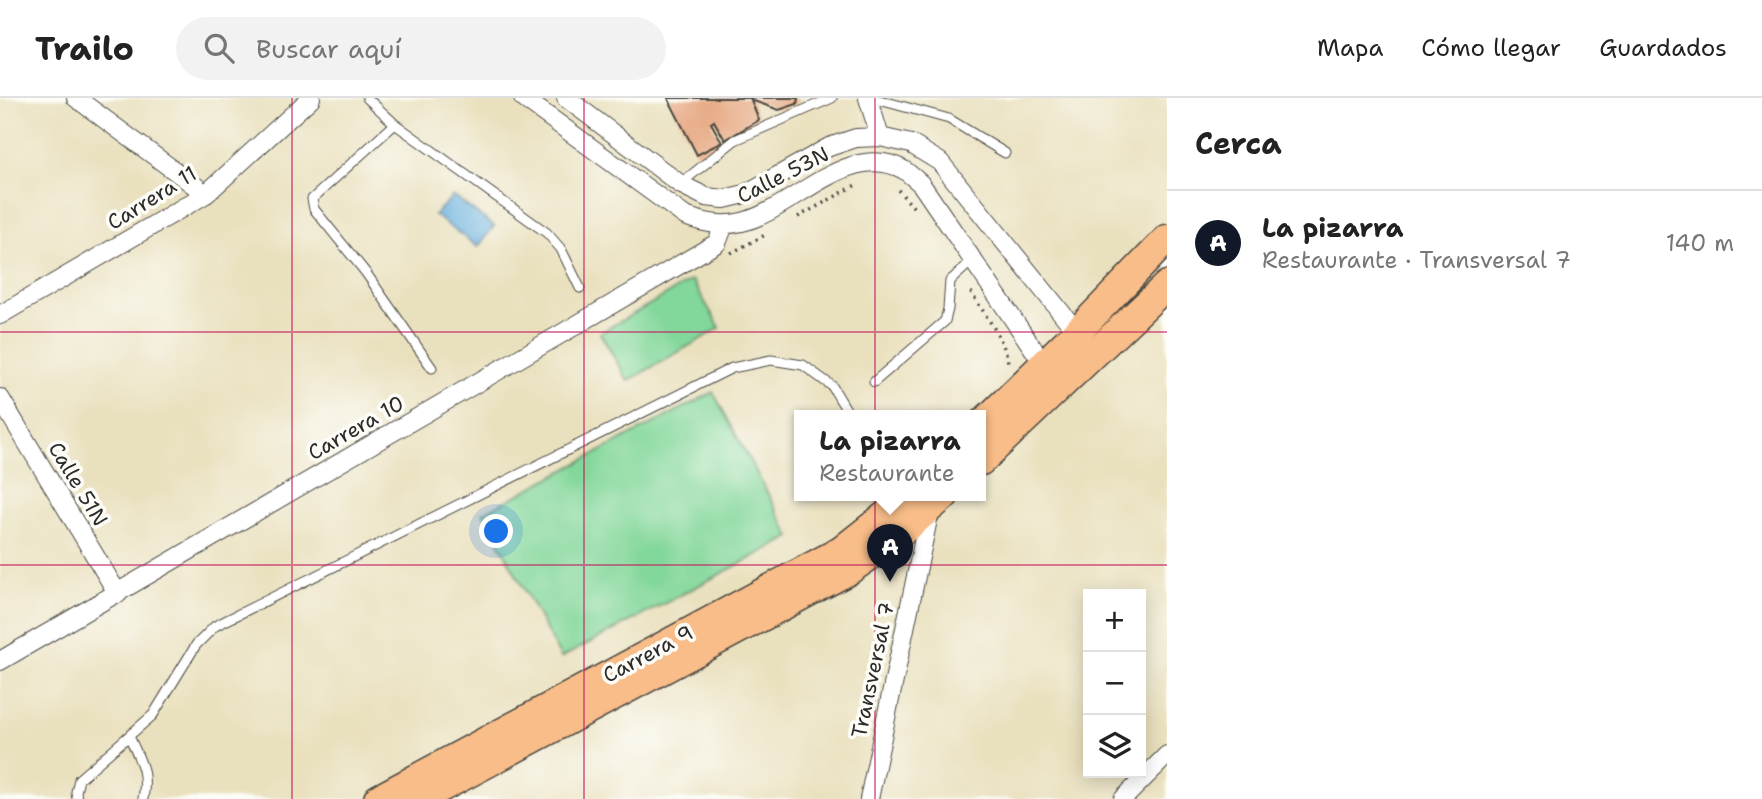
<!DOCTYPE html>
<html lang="es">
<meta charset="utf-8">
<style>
body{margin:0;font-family:"Shantell Sans",sans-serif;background:#f2f2f2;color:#222}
.controls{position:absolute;right:21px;bottom:21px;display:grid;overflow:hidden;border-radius:0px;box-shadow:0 4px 18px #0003}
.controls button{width:63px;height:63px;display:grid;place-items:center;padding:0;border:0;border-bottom:2px solid #e0e0e0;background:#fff;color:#222;font:35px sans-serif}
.you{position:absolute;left:497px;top:434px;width:24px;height:24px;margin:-18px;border:5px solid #fff;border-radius:50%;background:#1a73e8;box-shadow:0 0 0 10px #1a73e833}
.badge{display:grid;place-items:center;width:46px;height:46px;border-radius:50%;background:#111827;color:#fff;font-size:23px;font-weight:700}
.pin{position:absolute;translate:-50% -58px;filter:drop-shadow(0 2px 4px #0008)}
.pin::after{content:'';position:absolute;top:37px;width:24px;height:21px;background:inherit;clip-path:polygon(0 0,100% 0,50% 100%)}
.popup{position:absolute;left:794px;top:312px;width:192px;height:91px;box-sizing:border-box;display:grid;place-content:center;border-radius:0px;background:#fff;filter:drop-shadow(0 2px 5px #0005);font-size:23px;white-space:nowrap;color:#767676}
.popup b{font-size:26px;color:#222}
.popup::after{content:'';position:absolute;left:50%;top:100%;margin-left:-14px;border:14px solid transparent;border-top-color:#fff}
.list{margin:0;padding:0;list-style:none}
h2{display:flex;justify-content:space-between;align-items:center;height:91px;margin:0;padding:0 28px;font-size:30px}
h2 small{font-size:23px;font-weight:400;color:#767676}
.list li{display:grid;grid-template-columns:46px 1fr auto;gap:21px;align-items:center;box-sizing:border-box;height:105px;padding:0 28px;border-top:2px solid #e0e0e0}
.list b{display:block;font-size:26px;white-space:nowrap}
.list p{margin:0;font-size:23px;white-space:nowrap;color:#767676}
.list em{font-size:23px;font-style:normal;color:#767676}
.icon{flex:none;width:38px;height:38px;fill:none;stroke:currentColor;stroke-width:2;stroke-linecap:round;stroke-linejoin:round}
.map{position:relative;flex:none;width:1167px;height:701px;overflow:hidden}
header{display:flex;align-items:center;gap:42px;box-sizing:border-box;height:98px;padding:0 35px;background:#fff;border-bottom:2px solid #e0e0e0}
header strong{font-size:33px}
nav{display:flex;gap:38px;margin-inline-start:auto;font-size:24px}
.search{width:490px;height:63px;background:#f2f2f2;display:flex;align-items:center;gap:18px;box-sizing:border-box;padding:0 24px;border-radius:38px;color:#767676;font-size:26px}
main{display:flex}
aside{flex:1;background:#fff}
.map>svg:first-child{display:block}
.green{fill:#82d79a;stroke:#568162;stroke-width:2}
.water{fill:#64addc;stroke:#486c84;stroke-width:2}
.building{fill:#e6a67f}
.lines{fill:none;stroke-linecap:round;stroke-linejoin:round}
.lane-casing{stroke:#484641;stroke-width:11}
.street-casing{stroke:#484641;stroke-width:20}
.primary-casing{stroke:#484641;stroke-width:31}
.path{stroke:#484641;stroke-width:3.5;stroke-dasharray:2 5;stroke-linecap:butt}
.lane{stroke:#fff;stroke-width:9}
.street{stroke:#fff;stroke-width:18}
.primary{stroke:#f8bd89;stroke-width:28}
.grid{fill:none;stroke:#c2185b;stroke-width:2;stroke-opacity:0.55}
.labels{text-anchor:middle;stroke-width:7;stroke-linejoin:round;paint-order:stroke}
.street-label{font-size:21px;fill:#2b2b2b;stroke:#fdfcf7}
</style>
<header>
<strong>Trailo</strong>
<div class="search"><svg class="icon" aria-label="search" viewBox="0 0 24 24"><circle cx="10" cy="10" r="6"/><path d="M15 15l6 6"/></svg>Buscar aquí</div>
<nav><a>Mapa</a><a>Cómo llegar</a><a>Guardados</a></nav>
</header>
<main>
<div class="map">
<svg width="1167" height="701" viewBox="0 0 1167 701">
<rect width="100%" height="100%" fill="#fdfcf7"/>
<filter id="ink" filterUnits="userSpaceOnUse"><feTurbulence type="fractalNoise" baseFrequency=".0143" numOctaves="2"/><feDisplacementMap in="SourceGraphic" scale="14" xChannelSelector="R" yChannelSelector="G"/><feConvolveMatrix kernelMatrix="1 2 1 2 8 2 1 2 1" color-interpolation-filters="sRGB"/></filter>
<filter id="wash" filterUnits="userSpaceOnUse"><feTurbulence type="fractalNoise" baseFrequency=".00686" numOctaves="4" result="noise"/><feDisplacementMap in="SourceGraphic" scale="28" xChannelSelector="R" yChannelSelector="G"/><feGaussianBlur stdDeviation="1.57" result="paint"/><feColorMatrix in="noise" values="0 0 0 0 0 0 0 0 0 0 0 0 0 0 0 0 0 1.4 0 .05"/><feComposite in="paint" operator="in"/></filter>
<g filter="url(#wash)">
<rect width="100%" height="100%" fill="#e9e0bd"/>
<path class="green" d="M 692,182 L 720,230 L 628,283 L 600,235 Z
M 713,294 L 791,439 L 561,560 L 483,415 Z"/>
<path class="water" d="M 453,98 L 494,128 L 478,149 L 434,117 Z"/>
<g id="blocks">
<path class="building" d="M 668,0 L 798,0 L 797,6 L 779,12 L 751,2 L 759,22 L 725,42 L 714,23 L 711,25 L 722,44 L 697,57 Z"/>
</g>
</g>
<g filter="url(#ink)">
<use href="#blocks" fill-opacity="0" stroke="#484641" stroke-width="2"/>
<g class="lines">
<defs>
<path id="lane" d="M 367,0 L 395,26 L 547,135 L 561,151 L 580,190
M 872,0 L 949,21 L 1005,55
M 395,26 L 312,101 L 314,111 L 366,175 L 432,270
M 680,86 L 735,42 L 832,0
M 874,284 L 945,223 L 948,211 L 950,183 L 973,162
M 129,638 C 140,663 148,673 143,701
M 77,701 L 76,694 L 79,681 L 153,617 L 196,547 L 215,528 L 732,270 L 771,262 L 803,267 L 832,288 L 850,318"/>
<path id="street" d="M 76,0 L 206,96
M 523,0 L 685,118 C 704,125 722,129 742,124 C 793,112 848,41 904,72 C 910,76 916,82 921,86 L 1043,265
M 566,0 L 680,86 L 706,99 L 724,101 L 745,96 L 829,49 L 856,40 L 880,39 L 911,46 L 940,64 L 1077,234
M 868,0 L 880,39
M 0,217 L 206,96 L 311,0
M 0,300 L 118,496
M 0,563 L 717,145 L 724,127
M 869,701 L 930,412
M 1123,701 L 1167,657"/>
<path id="primary" d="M 981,327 L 1077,234 L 1167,141
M 981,363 L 1167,187
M 378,701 L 842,452 L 910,398
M 420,701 L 848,473 L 887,446 L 944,398"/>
</defs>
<use href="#lane" class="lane-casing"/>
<use href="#street" class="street-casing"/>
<use href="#primary" class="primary-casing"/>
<path class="path" d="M 898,92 L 914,110
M 798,119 L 856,87
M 731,155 L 767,136
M 971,194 C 982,213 1009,247 1008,268"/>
<use href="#lane" class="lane"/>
<use href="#street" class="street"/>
<use href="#primary" class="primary"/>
</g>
</g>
<path class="grid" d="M 292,0 L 292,701M 584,0 L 584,701M 875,0 L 875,701M 0,234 L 1167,234M 0,467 L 1167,467"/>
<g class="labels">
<g class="street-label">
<text transform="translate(783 77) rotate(-27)" y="7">Calle 53N</text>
<text transform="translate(152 100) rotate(-32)" y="7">Carrera 11</text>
<text transform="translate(356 330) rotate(-30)" y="7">Carrera 10</text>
<text transform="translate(78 386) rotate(59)" y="7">Calle 51N</text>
<text transform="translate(648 556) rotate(-28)" y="7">Carrera 9</text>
<text transform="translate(873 572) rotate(-78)" y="7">Transversal 7</text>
</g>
</g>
</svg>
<div class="controls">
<button>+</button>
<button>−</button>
<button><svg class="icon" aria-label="layers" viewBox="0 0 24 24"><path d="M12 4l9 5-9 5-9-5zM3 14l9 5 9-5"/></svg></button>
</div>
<div class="you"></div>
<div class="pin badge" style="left:890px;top:484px">A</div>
<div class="popup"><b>La pizarra</b>Restaurante</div>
</div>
<aside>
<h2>Cerca<small></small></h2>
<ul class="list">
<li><span class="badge">A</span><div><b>La pizarra</b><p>Restaurante · Transversal 7</p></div><em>140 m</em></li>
</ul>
</aside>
</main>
